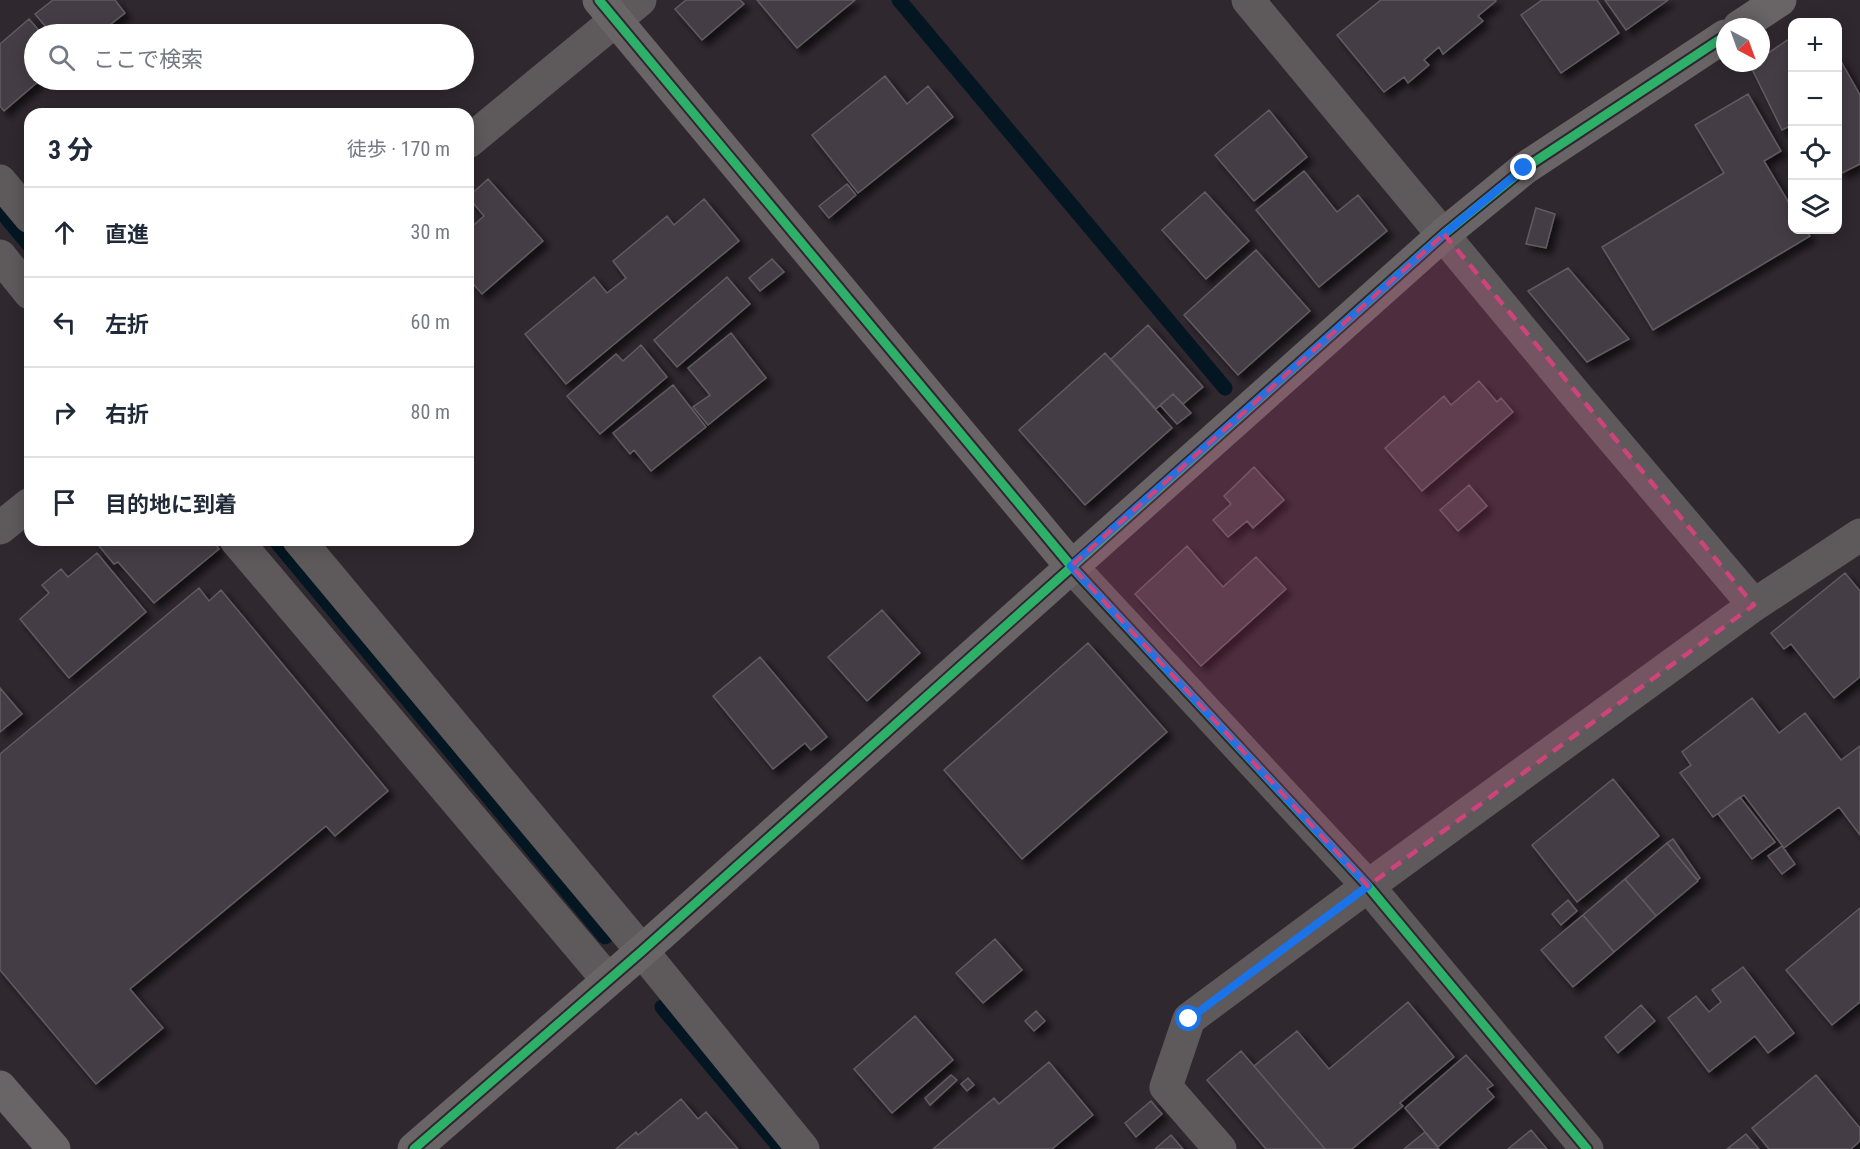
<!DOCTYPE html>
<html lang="ja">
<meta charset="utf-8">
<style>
body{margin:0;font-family:"Roboto Condensed","Noto Sans JP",sans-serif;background:#f6f6f7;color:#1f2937}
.controls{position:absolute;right:18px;top:18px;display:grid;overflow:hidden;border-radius:12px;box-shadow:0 3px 15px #0003}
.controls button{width:54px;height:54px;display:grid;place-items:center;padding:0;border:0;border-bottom:2px solid #e0e1e3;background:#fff;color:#1f2937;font:30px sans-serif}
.compass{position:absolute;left:1716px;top:18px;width:54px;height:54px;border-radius:50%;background:#fff;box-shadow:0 3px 15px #0003;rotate:139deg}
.stop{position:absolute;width:18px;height:18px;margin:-14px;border:4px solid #1a73e8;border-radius:50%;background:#fff}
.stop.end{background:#1a73e8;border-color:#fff;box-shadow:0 2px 6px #0008}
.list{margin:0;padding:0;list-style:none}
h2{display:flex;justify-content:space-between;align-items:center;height:78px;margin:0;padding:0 24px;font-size:26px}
h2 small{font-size:20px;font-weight:400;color:#747a83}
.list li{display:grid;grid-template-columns:39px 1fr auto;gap:18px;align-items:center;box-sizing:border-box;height:90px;padding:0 24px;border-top:2px solid #e0e1e3}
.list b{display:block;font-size:22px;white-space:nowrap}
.list em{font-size:20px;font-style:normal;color:#747a83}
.icon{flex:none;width:33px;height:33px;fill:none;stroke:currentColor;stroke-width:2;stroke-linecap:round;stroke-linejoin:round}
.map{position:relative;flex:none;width:1860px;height:1149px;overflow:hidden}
.search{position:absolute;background:#fff;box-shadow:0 3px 15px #0003;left:24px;top:24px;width:450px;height:66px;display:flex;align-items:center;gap:15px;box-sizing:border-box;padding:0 21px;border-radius:33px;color:#747a83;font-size:22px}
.panel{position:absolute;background:#fff;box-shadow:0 3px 15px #0003;left:24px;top:108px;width:450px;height:438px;border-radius:18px}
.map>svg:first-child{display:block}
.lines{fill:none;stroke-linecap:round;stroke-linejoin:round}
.stream{stroke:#041622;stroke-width:15}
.building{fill:#453e45;stroke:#615b61;stroke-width:1.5;filter:url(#shadow)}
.street{stroke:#5e595b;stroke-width:33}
.secondary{stroke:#696465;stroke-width:33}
.cycleway-casing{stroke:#322532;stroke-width:13}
.cycleway{stroke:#2db169;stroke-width:9}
.route{stroke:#1a73e8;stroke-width:8}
.marked{fill:#cd447b;fill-opacity:0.2;stroke:#cd447b;stroke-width:4.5;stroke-dasharray:12 8;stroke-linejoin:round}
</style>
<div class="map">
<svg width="1860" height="1149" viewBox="0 0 1860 1149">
<defs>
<filter id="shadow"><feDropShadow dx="5.5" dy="5.5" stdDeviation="3" flood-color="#0009"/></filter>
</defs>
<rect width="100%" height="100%" fill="#2f282f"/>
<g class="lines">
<path class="stream" d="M 899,0 L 1225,388
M 0,210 L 30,246
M 275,540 L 605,937
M 662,1007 L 781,1149"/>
</g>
<path class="building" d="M 53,0 L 115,0 L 125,13 L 98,34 L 52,34 L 35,14 Z
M 686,0 L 740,0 L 744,4 L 702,40 L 675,9 Z
M 757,0 L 855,0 L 797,48 Z
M 1381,0 L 1495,0 L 1496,1 L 1478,16 L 1483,21 L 1443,54 L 1439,47 L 1424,60 L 1429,65 L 1408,83 L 1404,77 L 1384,92 L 1337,35 Z
M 1542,0 L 1597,0 L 1619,33 L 1561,73 L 1521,15 Z
M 1605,0 L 1668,0 L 1626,30 Z
M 29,19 L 42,34 L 34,34 L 34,80 L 40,80 L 4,111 L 0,106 L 0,44 Z
M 1792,37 L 1792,125 L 1782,130 L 1750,65 L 1761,63 L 1761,58 Z
M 1838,56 L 1860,95 L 1860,164 L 1842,173 L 1838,165 Z
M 885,76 L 907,104 L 928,86 L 953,117 L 858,193 L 812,135 Z
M 1748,94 L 1781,151 L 1764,161 L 1792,208 L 1792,230 L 1806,230 L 1810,236 L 1653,330 L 1602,247 L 1724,173 L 1695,125 Z
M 1269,110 L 1307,157 L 1254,201 L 1215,155 Z
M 1304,171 L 1337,212 L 1358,195 L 1387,231 L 1319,287 L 1256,210 Z
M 488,179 L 543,241 L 482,294 L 468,278 L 468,230 L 484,216 L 468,197 Z
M 847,184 L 856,195 L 829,218 L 819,206 Z
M 1205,192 L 1249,241 L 1206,279 L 1162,230 Z
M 704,199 L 739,241 L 566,384 L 525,334 L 594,277 L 607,293 L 626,278 L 613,261 L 667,216 L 674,225 Z
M 1536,208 L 1555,214 L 1546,248 L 1526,244 Z
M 1256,250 L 1310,311 L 1238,375 L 1184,315 Z
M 772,259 L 784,272 L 760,291 L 749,278 Z
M 1568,268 L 1629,339 L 1587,362 L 1528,291 Z
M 727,277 L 750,304 L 677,367 L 654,340 Z
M 1148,325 L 1203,387 L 1183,404 L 1173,394 L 1156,409 L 1111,359 Z
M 731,333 L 766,378 L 708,425 L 693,407 L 710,395 L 688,368 Z
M 641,345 L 667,377 L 600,434 L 567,396 L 616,354 L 623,361 Z
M 1105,353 L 1172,428 L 1085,505 L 1019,430 Z
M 1479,381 L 1497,402 L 1501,398 L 1513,412 L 1422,491 L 1385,448 L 1444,396 L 1451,405 Z
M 673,385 L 706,427 L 651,471 L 634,450 L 630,454 L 613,433 Z
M 1173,394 L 1191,413 L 1177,424 L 1160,405 Z
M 1254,467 L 1284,500 L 1253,528 L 1247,521 L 1228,537 L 1213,520 L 1231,504 L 1224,496 Z
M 1469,485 L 1487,506 L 1458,531 L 1440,510 Z
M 94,540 L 212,540 L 219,549 L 154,603 L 118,562 L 114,564 Z
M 1187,546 L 1223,587 L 1256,557 L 1286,589 L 1201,666 L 1135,594 Z
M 97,553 L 146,612 L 69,678 L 20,619 L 49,593 L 42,585 L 61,569 L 68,577 Z
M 1845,573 L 1860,591 L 1860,677 L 1834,698 L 1791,644 L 1784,649 L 1771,633 Z
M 199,588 L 209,601 L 221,590 L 388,791 L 335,836 L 326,826 L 130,989 L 163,1028 L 96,1084 L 0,970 L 0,754 Z
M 882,610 L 920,653 L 867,701 L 828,657 Z
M 1088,643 L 1167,732 L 1022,859 L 944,770 Z
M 760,657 L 827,737 L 811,750 L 805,743 L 773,769 L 713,696 Z
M 0,688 L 22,714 L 0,732 Z
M 1752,698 L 1779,733 L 1805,713 L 1841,760 L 1860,746 L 1860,835 L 1839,807 L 1784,848 L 1744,795 L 1713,817 L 1680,773 L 1691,765 L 1682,752 Z
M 1613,779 L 1659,836 L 1577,902 L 1532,845 Z
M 1740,797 L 1775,842 L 1752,859 L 1718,814 Z
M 1673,839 L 1700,878 L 1697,880 L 1667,843 Z
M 1667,843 L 1698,881 L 1656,916 L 1625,879 Z
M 1782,846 L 1795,864 L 1782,874 L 1768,856 Z
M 1625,879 L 1656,916 L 1614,952 L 1583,915 Z
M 1568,900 L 1577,911 L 1561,925 L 1552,914 Z
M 1860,908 L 1860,1002 L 1832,1025 L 1786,970 Z
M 1583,915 L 1614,952 L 1573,987 L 1541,950 Z
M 995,939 L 1022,970 L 983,1003 L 956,973 Z
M 1743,967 L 1794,1033 L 1768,1053 L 1755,1036 L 1709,1072 L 1668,1018 L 1696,996 L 1709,1012 L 1721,1002 L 1712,990 Z
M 1408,1002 L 1454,1057 L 1400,1103 L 1403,1106 L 1352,1149 L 1325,1149 L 1254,1066 L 1297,1031 L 1329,1069 Z
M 1641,1005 L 1655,1021 L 1618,1053 L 1605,1037 Z
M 1036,1011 L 1045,1021 L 1034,1031 L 1025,1021 Z
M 915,1016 L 953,1060 L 892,1113 L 854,1069 Z
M 1241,1051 L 1254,1066 L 1325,1149 L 1266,1149 L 1207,1080 Z
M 1466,1055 L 1493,1085 L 1487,1089 L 1494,1097 L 1438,1147 L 1405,1108 Z
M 1049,1062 L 1093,1115 L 1052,1149 L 933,1149 L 994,1098 L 999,1104 Z
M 951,1075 L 957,1080 L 930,1105 L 925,1098 Z
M 1816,1075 L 1860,1128 L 1860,1141 L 1851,1149 L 1769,1149 L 1752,1128 Z
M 968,1078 L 974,1085 L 967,1091 L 961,1084 Z
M 681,1099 L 698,1119 L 706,1112 L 738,1149 L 616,1149 L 636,1132 L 638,1135 Z
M 1151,1101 L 1162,1114 L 1136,1137 L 1125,1123 Z
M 1531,1130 L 1547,1149 L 1508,1149 Z
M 1425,1132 L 1439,1149 L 1404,1149 Z
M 1746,1134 L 1759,1149 L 1727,1149 Z
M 1171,1135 L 1183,1149 L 1155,1149 Z"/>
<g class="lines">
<path class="street" d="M 1248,0 L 1580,400 L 1754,605
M 468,142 L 640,0
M 0,181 L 30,217
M 0,256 L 30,293
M 0,528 L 30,504
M 236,540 L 608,980
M 299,540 L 642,951 L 803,1149
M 1071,566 L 1368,886 L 1587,1149
M 1220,1149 L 1166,1087 L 1189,1019 L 1368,886 L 1754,605 L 1860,535"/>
<path class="secondary" d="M 599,0 L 1071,566
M 1739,27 L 1780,0
M 0,1087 L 54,1149
M 414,1149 L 642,951 L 1444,234 L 1525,168 L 1725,36"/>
<defs>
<path id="cycleway" d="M 599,0 L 1071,566 L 1368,886 L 1587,1149
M 414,1149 L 642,951 L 1444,234 L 1525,168 L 1725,36"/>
</defs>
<use href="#cycleway" class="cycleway-casing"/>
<use href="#cycleway" class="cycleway"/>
</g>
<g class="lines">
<path class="route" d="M 1189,1019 L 1368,886 L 1071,566 L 1444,234 L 1524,168"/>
</g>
<path class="marked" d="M 1444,234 L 1754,605 L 1368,886 L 1071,566 Z"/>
</svg>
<div class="controls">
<button>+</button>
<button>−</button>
<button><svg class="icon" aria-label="locate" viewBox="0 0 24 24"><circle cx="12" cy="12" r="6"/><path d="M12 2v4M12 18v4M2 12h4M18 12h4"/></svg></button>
<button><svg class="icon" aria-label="layers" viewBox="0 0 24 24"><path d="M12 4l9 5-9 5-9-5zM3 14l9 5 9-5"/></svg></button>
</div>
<svg class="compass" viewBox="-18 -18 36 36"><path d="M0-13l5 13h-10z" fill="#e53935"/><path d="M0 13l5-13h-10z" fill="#747a83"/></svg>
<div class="stop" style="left:1189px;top:1019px"></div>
<div class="stop end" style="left:1524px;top:168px"></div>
<div class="search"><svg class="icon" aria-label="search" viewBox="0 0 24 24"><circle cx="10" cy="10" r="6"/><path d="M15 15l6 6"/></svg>ここで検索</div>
<section class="panel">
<h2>3 分<small>徒歩 · 170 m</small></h2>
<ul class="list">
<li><svg class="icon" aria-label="ahead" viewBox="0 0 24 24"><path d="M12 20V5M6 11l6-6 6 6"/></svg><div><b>直進</b></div><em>30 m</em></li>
<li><svg class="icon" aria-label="left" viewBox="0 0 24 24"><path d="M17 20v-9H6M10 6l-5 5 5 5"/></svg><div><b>左折</b></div><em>60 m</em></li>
<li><svg class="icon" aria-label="right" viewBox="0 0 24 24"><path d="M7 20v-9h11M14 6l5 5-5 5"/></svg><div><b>右折</b></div><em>80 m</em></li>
<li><svg class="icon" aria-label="arrive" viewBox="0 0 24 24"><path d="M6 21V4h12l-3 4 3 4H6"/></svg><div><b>目的地に到着</b></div></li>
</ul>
</section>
</div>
